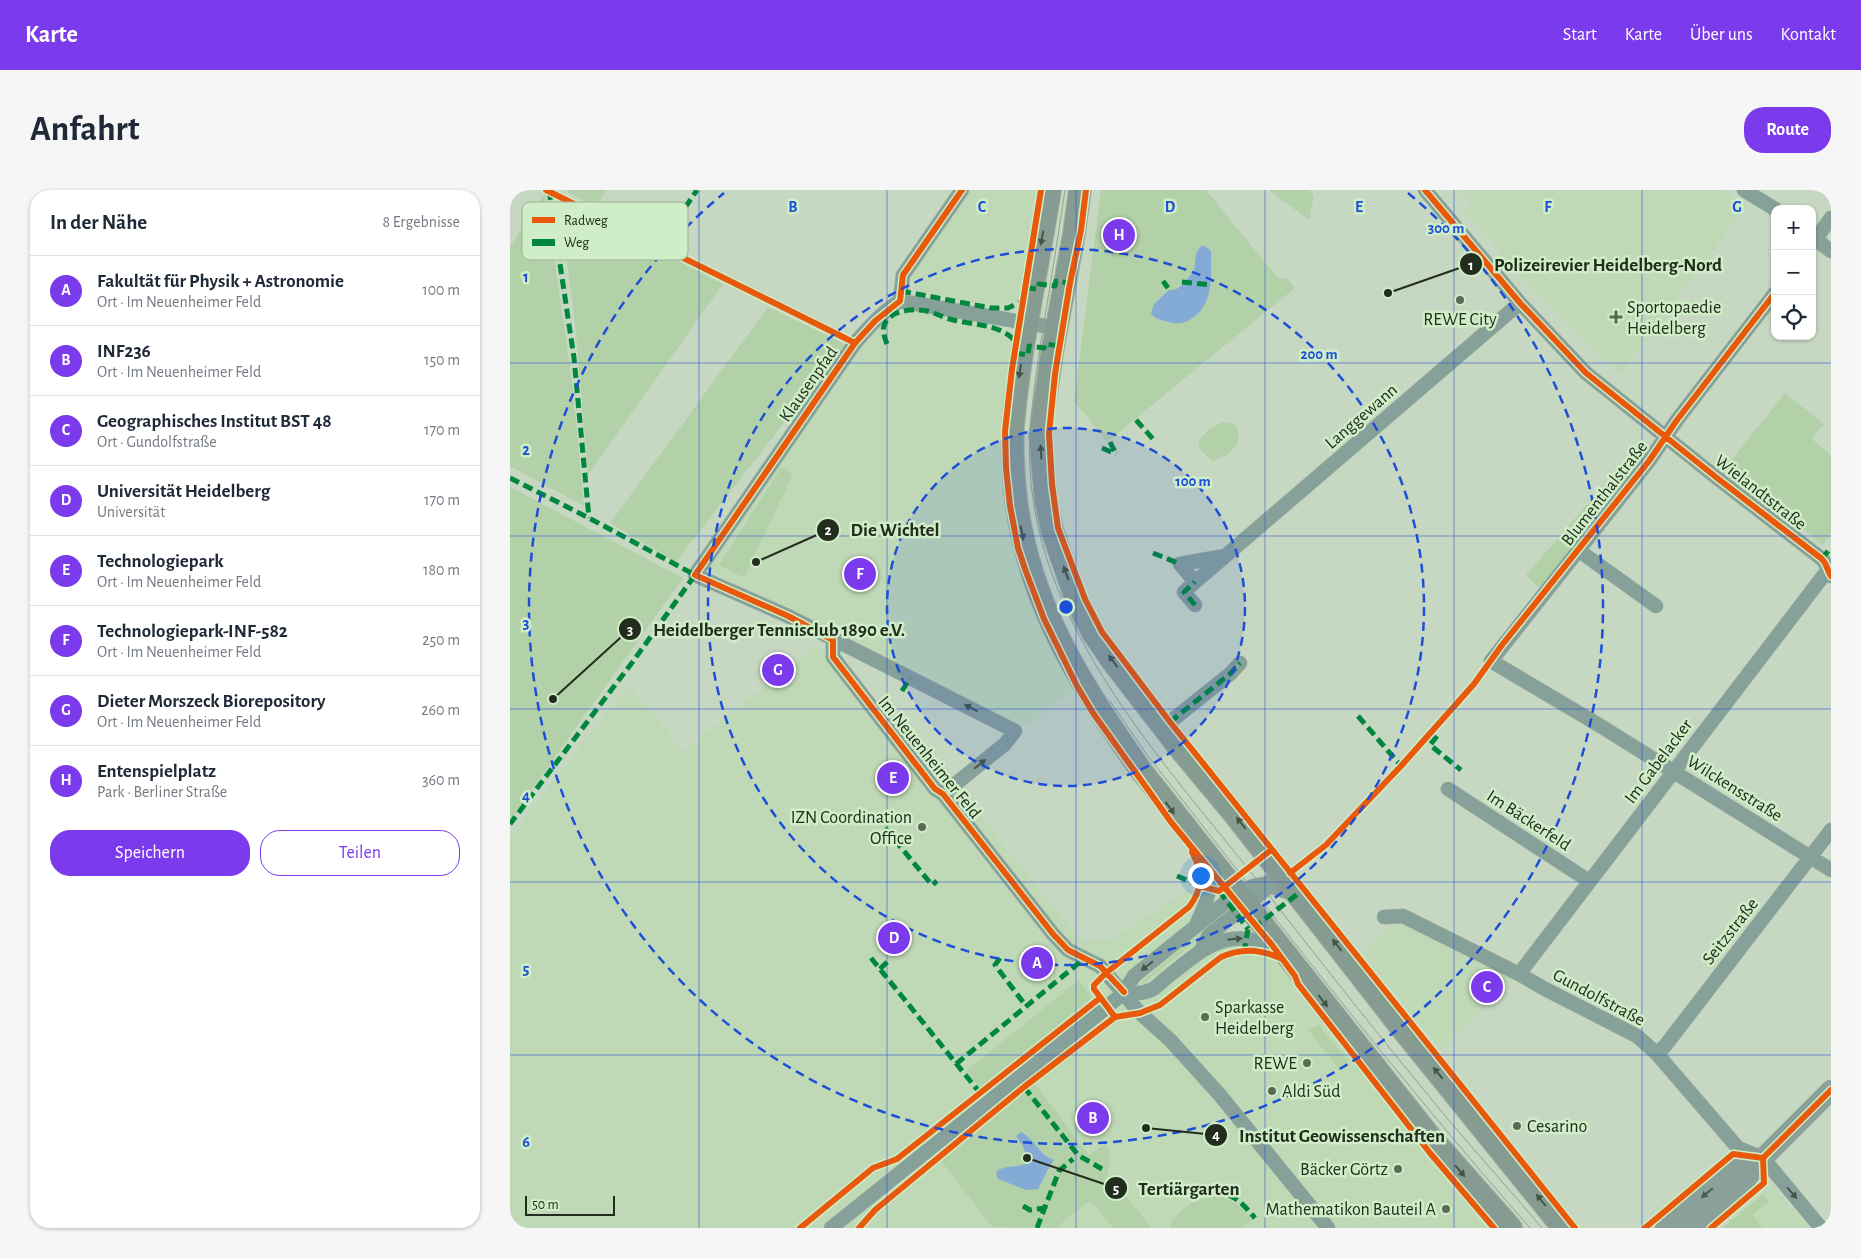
<!DOCTYPE html>
<html lang="de">
<meta charset="utf-8">
<style>
body{margin:0;font-family:"Alegreya Sans",sans-serif;background:#f6f6f7;color:#1f2937}
.controls{position:absolute;right:15px;top:15px;display:grid;overflow:hidden;border-radius:10px;box-shadow:0 1px 4px #0004}
.controls button{width:45px;height:45px;display:grid;place-items:center;padding:0;border:0;border-bottom:1px solid #e0e1e3;background:#fff;color:#1f2937;font:25px sans-serif}
.scale{position:absolute;left:15px;bottom:12px;width:90px;box-sizing:border-box;padding-left:5px;border:2px solid #222d1e;border-top:0;font-size:14px;line-height:18px;white-space:nowrap;color:#222d1e;-webkit-text-stroke:4px #cfedc6;paint-order:stroke}
.you{position:absolute;left:690px;top:685px;width:18px;height:18px;margin:-12px;border:4px solid #fff;border-radius:50%;background:#1a73e8;box-shadow:0 0 0 8px #1a73e833}
.badge{display:grid;place-items:center;width:32px;height:32px;border-radius:50%;background:#7c3aed;color:#fff;font-size:16px;font-weight:700}
.pin{position:absolute;translate:-50% -50%;border:2px solid #fff;box-shadow:0 1px 5px #0006}
.list{margin:0;padding:0;list-style:none}
h2{display:flex;justify-content:space-between;align-items:center;height:65px;margin:0;padding:0 20px;font-size:21px}
h2 small{font-size:16px;font-weight:400;color:#747a83}
.list li{display:grid;grid-template-columns:32px 1fr auto;gap:15px;align-items:center;box-sizing:border-box;height:70px;padding:0 20px;border-top:1px solid #e0e1e3}
.list b{display:block;font-size:19px;white-space:nowrap}
.list p{margin:0;font-size:16px;white-space:nowrap;color:#747a83}
.list em{font-size:16px;font-style:normal;color:#747a83}
.actions{display:flex;gap:10px;padding:15px 20px}
.actions a{flex:1;padding:11px 0;border:1px solid #7c3aed;border-radius:20px;text-align:center;font-size:18px;color:#7c3aed}
.actions .main{background:#7c3aed;color:#fff}
.icon{flex:none;width:28px;height:28px;fill:none;stroke:currentColor;stroke-width:2;stroke-linecap:round;stroke-linejoin:round}
.map{position:relative;flex:none;width:1321px;height:1038px;overflow:hidden;border-radius:20px}
header{display:flex;align-items:center;gap:30px;box-sizing:border-box;height:70px;padding:0 25px;background:#7c3aed;color:#fff}
header strong{font-size:24px}
nav{display:flex;gap:28px;margin-inline-start:auto;font-size:18px}
.intro{display:flex;align-items:center;justify-content:space-between;box-sizing:border-box;height:120px;padding:0 30px}
h1{margin:0;font-size:35px}
.button{padding:12px 22px;border-radius:20px;background:#7c3aed;color:#fff;font-size:18px;font-weight:700}
main{display:flex;gap:30px;padding:0 30px}
aside{flex:1;background:#fff;border-radius:20px;box-shadow:0 1px 4px #0004}
.map>svg:first-child{display:block}
.built{fill:#bfd9b6}
.green{fill:#b3d1a9}
.water{fill:#84aad6}
.lines{fill:none;stroke-linecap:round;stroke-linejoin:round}
.street-casing{stroke:#a7b4a3;stroke-width:15}
.secondary-casing{stroke:#a7b4a3;stroke-width:21}
.primary-casing{stroke:#a7b4a3;stroke-width:24}
.street{stroke:#86a09a;stroke-width:14}
.secondary{stroke:#89a198;stroke-width:20}
.primary{stroke:#869c93;stroke-width:22}
.tram{stroke:#8fa195;stroke-width:1}
.quiet{stroke:#00873e;stroke-width:5;stroke-dasharray:10 5;stroke-linecap:butt}
.cycleway-casing{stroke:#cfedc6;stroke-width:9}
.cycleway{stroke:#e8590c;stroke-width:6}
.oneway{fill:#455447}
.oneway2{fill:#455549}
.oneway3{fill:#4b5b4f}
.grid{fill:none;stroke:#1d4ed8;stroke-width:1;stroke-opacity:0.55}
.ring{fill:none;stroke:#1d4ed8;stroke-width:2.5;stroke-dasharray:9 6}
.poi-dot{fill:#5c6957;stroke:#cfedc6;stroke-width:2}
.labels{text-anchor:middle;stroke-width:5;stroke-linejoin:round;paint-order:stroke}
.poi-label{font-size:18px;fill:#222d1e;stroke:#cfedc6;text-anchor:start}
.street-label{font-size:18px;fill:#222d1e;stroke:#cfedc6}
.key{fill:#cfedc6;stroke:#9bb394;stroke-width:1}
.key-label{font-size:14px;fill:#222d1e}
.grid-label{font-size:16px;text-anchor:middle;font-weight:bold;fill:#1d4ed8;stroke:#cfedc6;stroke-width:5;stroke-linejoin:round;paint-order:stroke}
.centre{fill:#1d4ed8;stroke:#cfedc6;stroke-width:2.5}
.ring-label{font-size:15px;text-anchor:middle;font-weight:bold;fill:#1d4ed8;stroke:#cfedc6;stroke-width:5;stroke-linejoin:round;paint-order:stroke}
.leader{fill:none;stroke:#222d1e;stroke-width:2}
.callout-dot{fill:#222d1e;stroke:#cfedc6;stroke-width:2}
.mark-label{font-size:15px;text-anchor:middle;font-weight:bold;fill:#fff}
.callout-label{font-size:19px;text-anchor:middle;font-weight:bold;fill:#222d1e;stroke:#cfedc6;stroke-width:5;stroke-linejoin:round;paint-order:stroke}
</style>
<header>
<strong>Karte</strong>
<nav><a>Start</a><a>Karte</a><a>Über uns</a><a>Kontakt</a></nav>
</header>
<div class="intro"><h1>Anfahrt</h1><a class="button">Route</a></div>
<main>
<aside>
<h2>In der Nähe<small>8 Ergebnisse</small></h2>
<ul class="list">
<li><span class="badge">A</span><div><b>Fakultät für Physik + Astronomie</b><p>Ort · Im Neuenheimer Feld</p></div><em>100 m</em></li>
<li><span class="badge">B</span><div><b>INF236</b><p>Ort · Im Neuenheimer Feld</p></div><em>150 m</em></li>
<li><span class="badge">C</span><div><b>Geographisches Institut BST 48</b><p>Ort · Gundolfstraße</p></div><em>170 m</em></li>
<li><span class="badge">D</span><div><b>Universität Heidelberg</b><p>Universität</p></div><em>170 m</em></li>
<li><span class="badge">E</span><div><b>Technologiepark</b><p>Ort · Im Neuenheimer Feld</p></div><em>180 m</em></li>
<li><span class="badge">F</span><div><b>Technologiepark-INF-582</b><p>Ort · Im Neuenheimer Feld</p></div><em>250 m</em></li>
<li><span class="badge">G</span><div><b>Dieter Morszeck Biorepository</b><p>Ort · Im Neuenheimer Feld</p></div><em>260 m</em></li>
<li><span class="badge">H</span><div><b>Entenspielplatz</b><p>Park · Berliner Straße</p></div><em>360 m</em></li>
</ul>
<div class="actions"><a class="main">Speichern</a><a>Teilen</a></div>
</aside>
<div class="map">
<svg width="1321" height="1038" viewBox="0 0 1321 1038">
<rect width="100%" height="100%" fill="#c7d8c2"/>
<path class="built" d="M 459,0 L 527,0 L 511,108 L 506,112 L 488,115 L 473,114 L 410,102 L 405,99 L 401,90 L 404,78 Z
M 951,0 L 1215,0 L 1236,16 L 1111,184 L 1025,104 L 954,20 L 962,10 Z
M 397,120 L 420,122 L 447,131 L 487,138 L 496,142 L 502,149 L 502,163 L 493,242 L 564,499 L 515,537 L 508,535 L 196,379 L 339,171 L 365,140 L 381,127 Z
M 301,459 L 310,459 L 418,597 L 444,593 L 571,750 L 602,749 L 678,700 L 740,759 L 757,764 L 770,771 L 920,963 L 984,1038 L 0,1038 L 0,646 L 119,494 L 173,561 Z
M 893,728 L 1006,786 L 931,860 L 851,763 Z
M 1263,996 L 1299,1038 L 1212,1038 Z"/>
<path class="green" d="M 59,0 L 97,0 L 85,17 L 58,2 Z
M 591,0 L 696,0 L 767,87 L 778,89 L 785,98 L 597,252 L 564,211 Z
M 761,0 L 800,0 L 804,6 L 799,30 L 760,1 Z
M 35,3 L 62,191 L 74,316 L 0,276 L 0,57 Z
M 72,21 L 213,94 L 78,285 L 66,143 L 54,49 Z
M 258,117 L 335,154 L 166,372 L 100,333 Z
M 1275,203 L 1314,234 L 1302,249 L 1321,265 L 1321,344 L 1313,355 L 1280,329 L 1277,333 L 1211,283 Z
M 714,232 L 725,234 L 728,239 L 728,253 L 716,266 L 703,271 L 691,261 L 688,253 C 694,242 702,236 714,232 Z
M 1116,270 L 1126,281 L 1031,400 L 1016,385 Z
M 271,278 L 283,284 L 234,388 L 209,375 Z
M 0,297 L 173,388 L 0,630 Z
M 716,722 L 718,725 L 634,793 L 631,794 L 632,791 Z
M 569,790 L 582,808 L 470,898 L 456,881 Z
M 808,834 L 838,871 L 828,878 L 799,841 Z
M 524,893 L 579,965 L 596,953 L 600,964 L 597,989 L 605,992 L 641,1037 L 639,1038 L 603,1038 L 583,1014 L 579,1011 L 546,1038 L 482,1037 L 431,971 Z
M 1253,1004 L 1259,1011 L 1243,1025 L 1253,1038 L 1212,1038 Z
M 703,1006 C 723,1009 729,1015 743,1029 L 731,1038 L 660,1038 C 662,1022 688,1007 703,1006 Z"/>
<path class="water" d="M 691,56 L 695,56 L 701,61 C 701,85 704,116 681,129 C 675,133 670,134 663,133 C 655,131 646,130 641,124 L 644,114 L 659,100 C 672,101 675,89 684,82 L 686,63 Z
M 511,942 C 526,950 527,964 544,970 C 537,979 534,989 528,999 L 516,1000 L 488,989 L 486,982 C 495,974 508,979 518,972 L 513,956 L 506,946 Z"/>
<g class="lines">
<defs>
<path id="street" d="M 915,0 L 1010,113 L 1076,183 L 1207,288 L 1312,369 C 1317,374 1317,380 1321,386
M 1234,0 L 1265,19
M 1302,43 L 1313,55 L 1321,61
M 1302,54 L 1321,28
M 1265,103 L 1167,230 L 1139,271 L 981,471 L 1089,535 L 1321,680
M 390,111 L 393,85 L 452,0
M 1068,360 L 1146,416
M 715,366 L 670,374 L 685,392 L 1010,113
M 685,415 L 674,402 L 685,392
M 323,450 L 323,467 L 425,599 L 433,604 L 543,744 L 558,760 L 590,776 L 630,823 L 660,850 L 709,904 L 818,1038
M 660,532 L 720,484 L 730,473
M 938,599 L 1079,691
M 433,604 L 495,554 L 505,541 L 278,426 L 185,385 L 345,153 C 359,137 372,122 390,111 L 546,138
M 874,727 L 893,726 L 1009,784 L 1035,799 L 1127,846 L 1147,864 L 1228,958 L 1253,968 L 1311,1038
M 687,733 C 699,708 703,695 697,667
M 690,762 L 699,745 L 755,700 L 760,691
M 1009,784 L 1317,381
M 614,802 C 620,805 634,803 641,800 C 646,798 651,792 656,788 C 676,773 697,752 722,749 C 739,747 753,752 768,757
M 1147,864 L 1155,856 L 1321,640
M 321,1038 L 597,817 L 614,802 L 624,786 L 716,712 L 729,703 L 743,696 L 753,694 L 784,704"/>
<path id="secondary" d="M 1155,1038 L 1227,978 L 1245,971
M 1180,1038 L 1237,988 L 1253,968 L 1321,900"/>
<path id="primary" d="M 540,0 C 528,78 510,157 503,236 C 502,257 503,279 505,300 C 516,409 568,491 630,579 L 918,944 L 1001,1038
M 570,0 L 564,44 L 542,163 L 530,245 L 536,311 L 542,340 L 567,412 L 583,443 L 603,472 L 671,560 L 725,625 L 893,840 L 1053,1038"/>
</defs>
<use href="#street" class="street-casing"/>
<use href="#secondary" class="secondary-casing"/>
<use href="#primary" class="primary-casing"/>
<use href="#street" class="street"/>
<use href="#secondary" class="secondary"/>
<use href="#primary" class="primary"/>
<path class="tram" d="M 555,0 C 548,46 541,92 533,138 C 525,192 515,246 522,301 C 540,452 657,576 747,690 C 809,770 872,850 937,928 C 968,965 1001,1001 1032,1038
M 600,511 L 635,562 C 761,723 885,885 1020,1038"/>
<path class="quiet" d="M 39,0 L 64,168 L 79,328
M 150,55 L 187,0
M 653,91 L 658,98
M 672,92 L 701,95
M 516,98 L 528,99 L 529,94 L 545,96 L 546,91 L 560,93
M 391,101 L 481,118 L 498,118 L 513,111
M 377,154 C 375,149 372,141 374,136 C 378,120 404,118 417,121 C 426,123 434,128 443,130 C 464,135 491,134 506,152
M 505,163 L 518,165 L 519,156 L 534,158 L 535,154 L 550,156
M 626,230 L 643,249
M 600,252 L 606,264
M 592,258 L 606,264
M 0,288 L 79,328 L 185,385 L 124,470 L 0,634
M 643,363 L 670,374
M 1312,369 L 1321,357
M 685,415 L 674,402 L 685,392
M 392,501 L 400,488
M 848,526 L 891,576
M 660,532 L 720,484 L 730,473
M 927,546 L 920,555 L 951,580
M 375,638 L 422,695 L 427,691
M 667,686 L 700,700 L 709,701 L 738,739
M 743,738 L 793,700
M 734,763 L 738,739
M 361,768 L 470,903
M 490,768 L 485,775 L 516,816
M 370,779 L 378,771 L 380,774
M 446,874 L 575,768
M 514,897 L 568,965 L 592,979
M 689,1004 C 720,1000 726,1006 745,1028
M 513,1016 L 520,1020 L 535,1018
M 527,1038 L 549,981 L 563,969"/>
<defs>
<path id="cycleway" d="M 36,0 L 345,153
M 452,0 L 393,85 L 390,111 L 365,131 L 345,153 L 185,385 L 278,426 L 323,450 L 323,467 L 425,599 L 433,604 L 543,744 L 558,760 L 590,776 L 614,802
M 531,0 L 502,179 L 495,241 L 496,278 L 500,316 L 508,358 L 515,379 L 534,429 L 567,496 L 583,523 L 661,632 L 762,755 L 785,786 L 788,794 L 920,963 L 984,1038
M 576,0 L 571,40 L 560,93 L 545,184 L 539,244 L 542,294 L 548,338 L 575,409 L 592,442 L 660,532 L 1065,1038
M 915,0 L 1010,113 L 1076,183 L 1207,288 L 1312,369 C 1317,374 1317,380 1321,386
M 780,683 L 816,655 L 891,576 L 964,494 L 992,455 L 1139,271 L 1167,230 L 1265,103
M 690,696 L 709,701 L 761,660
M 605,827 L 584,799 L 584,795 L 596,783 L 679,717 C 693,699 693,682 682,662
M 1253,968 L 1321,900
M 290,1038 L 363,978 L 387,969 L 590,808
M 349,1038 L 365,1020 L 514,897 L 605,827 L 630,823 L 650,815 L 711,767 C 731,758 749,759 770,768
M 1135,1038 L 1223,964 L 1253,968
M 1201,1038 L 1254,993 L 1253,968"/>
</defs>
<use href="#cycleway" class="cycleway-casing"/>
<use href="#cycleway" class="cycleway"/>
</g>
<defs><path id="oneway-solid" d="M-6-.8H1V-3.2L6.5 0L1 3.2V.8H-6Z" transform="scale(1.25)"/></defs>
<g class="oneway">
<use href="#oneway-solid" transform="translate(532 48) rotate(100)"/>
<use href="#oneway-solid" transform="translate(510 181) rotate(98)"/>
<use href="#oneway-solid" transform="translate(531 262) rotate(-93)"/>
<use href="#oneway-solid" transform="translate(512 343) rotate(79)"/>
<use href="#oneway-solid" transform="translate(556 383) rotate(-110)"/>
<use href="#oneway-solid" transform="translate(603 471) rotate(-126)"/>
<use href="#oneway-solid" transform="translate(660 618) rotate(53)"/>
<use href="#oneway-solid" transform="translate(731 633) rotate(-128)"/>
<use href="#oneway-solid" transform="translate(827 755) rotate(-128)"/>
<use href="#oneway-solid" transform="translate(813 811) rotate(52)"/>
<use href="#oneway-solid" transform="translate(928 883) rotate(-129)"/>
<use href="#oneway-solid" transform="translate(950 981) rotate(49)"/>
<use href="#oneway-solid" transform="translate(1031 1010) rotate(-129)"/>
</g>
<g class="oneway2">
<use href="#oneway-solid" transform="translate(461 518) rotate(-153)"/>
<use href="#oneway-solid" transform="translate(470 574) rotate(-39)"/>
<use href="#oneway-solid" transform="translate(725 749) rotate(-6)"/>
<use href="#oneway-solid" transform="translate(637 776) rotate(142)"/>
<use href="#oneway-solid" transform="translate(1282 1003) rotate(49)"/>
</g>
<use class="oneway3" href="#oneway-solid" transform="translate(1197 1003) rotate(140)"/>
<path class="grid" d="M 189,0 L 189,1038M 377,0 L 377,1038M 566,0 L 566,1038M 755,0 L 755,1038M 944,0 L 944,1038M 1132,0 L 1132,1038M 0,173 L 1321,173M 0,346 L 1321,346M 0,519 L 1321,519M 0,692 L 1321,692M 0,865 L 1321,865"/>
<circle cx="556" cy="417" r="179" fill="#1d4ed8" fill-opacity=".12"/>
<g class="ring">
<circle cx="556" cy="417" r="179"/>
<circle cx="556" cy="417" r="358"/>
<path d="M898 3A537 537 0 1 1 214 3"/>
</g>
<g class="poi-dot">
<circle cx="950" cy="110" r="5"/>
<path d="M1103.5 119.5h5v5h5v5h-5v5h-5v-5h-5v-5h5z"/>
<circle cx="412" cy="637" r="5"/>
<circle cx="695" cy="827" r="5"/>
<circle cx="797" cy="873" r="5"/>
<circle cx="762" cy="901" r="5"/>
<circle cx="1007" cy="936" r="5"/>
<circle cx="888" cy="979" r="5"/>
<circle cx="936" cy="1019" r="5"/>
</g>
<g class="labels">
<g class="poi-label">
<text x="1117" y="123">Sportopaedie<tspan x="1117" dy="21">Heidelberg</tspan></text>
<text x="950" y="135" text-anchor="middle">REWE City</text>
<text x="402" y="633" text-anchor="end">IZN Coordination<tspan x="402" dy="21">Office</tspan></text>
<text x="705" y="823">Sparkasse<tspan x="705" dy="21">Heidelberg</tspan></text>
<text x="787" y="879" text-anchor="end">REWE</text>
<text x="772" y="907">Aldi Süd</text>
<text x="1017" y="942">Cesarino</text>
<text x="878" y="985" text-anchor="end">Bäcker Görtz</text>
<text x="926" y="1025" text-anchor="end">Mathematikon Bauteil A</text>
</g>
<g class="street-label">
<text transform="translate(298 194) rotate(-55)" y="6">Klausenpfad</text>
<text transform="translate(851 226) rotate(-41)" y="6">Langgewann</text>
<text transform="translate(1251 302) rotate(38)" y="6">Wielandtstraße</text>
<text transform="translate(1094 303) rotate(-52)" y="6">Blumenthalstraße</text>
<text transform="translate(420 567) rotate(51)" y="6">Im Neuenheimer Feld</text>
<text transform="translate(1148 571) rotate(-53)" y="6">Im Gabelacker</text>
<text transform="translate(1225 598) rotate(32)" y="6">Wilckensstraße</text>
<text transform="translate(1019 630) rotate(33)" y="6">Im Bäckerfeld</text>
<text transform="translate(1220 741) rotate(-52)" y="6">Seitzstraße</text>
<text transform="translate(1089 807) rotate(28)" y="6">Gundolfstraße</text>
</g>
</g>
<rect x="12" y="12" width="166" height="58" rx="8" class="key"/>
<rect x="22" y="27" width="23" height="6" fill="#e8590c"/>
<rect x="22" y="49" width="23" height="7" fill="#00873e"/>
<g class="key-label">
<text x="54" y="35">Radweg</text>
<text x="54" y="57">Weg</text>
</g>
<g class="grid-label">
<text x="283" y="22">B</text>
<text x="472" y="22">C</text>
<text x="660" y="22">D</text>
<text x="849" y="22">E</text>
<text x="1038" y="22">F</text>
<text x="1227" y="22">G</text>
<text x="16" y="92">1</text>
<text x="16" y="265">2</text>
<text x="16" y="438">3</text>
<text x="16" y="611">4</text>
<text x="16" y="784">5</text>
<text x="16" y="957">6</text>
</g>
<circle cx="556" cy="417" r="8" class="centre"/>
<g class="ring-label">
<text x="936" y="43">300 m</text>
<text x="809" y="169">200 m</text>
<text x="683" y="296">100 m</text>
</g>
<path class="leader" d="M878 103L961 74M246 372L318 340M43 509L120 439M636 938L706 945M517 968L606 998"/>
<g class="callout-dot">
<circle cx="878" cy="103" r="5"/>
<circle cx="246" cy="372" r="5"/>
<circle cx="43" cy="509" r="5"/>
<circle cx="636" cy="938" r="5"/>
<circle cx="517" cy="968" r="5"/>
<circle cx="961" cy="74" r="12"/>
<circle cx="318" cy="340" r="12"/>
<circle cx="120" cy="439" r="12"/>
<circle cx="706" cy="945" r="12"/>
<circle cx="606" cy="998" r="12"/>
</g>
<g class="mark-label">
<text x="961" y="80">1</text>
<text x="318" y="345">2</text>
<text x="120" y="445">3</text>
<text x="706" y="950">4</text>
<text x="606" y="1004">5</text>
</g>
<g class="callout-label">
<text x="1098" y="81">Polizeirevier Heidelberg-Nord</text>
<text x="385" y="346">Die Wichtel</text>
<text x="269" y="446">Heidelberger Tennisclub 1890 e.V.</text>
<text x="832" y="952">Institut Geowissenschaften</text>
<text x="679" y="1005">Tertiärgarten</text>
</g>
</svg>
<div class="controls">
<button>+</button>
<button>−</button>
<button><svg class="icon" aria-label="locate" viewBox="0 0 24 24"><circle cx="12" cy="12" r="6"/><path d="M12 2v4M12 18v4M2 12h4M18 12h4"/></svg></button>
</div>
<div class="scale">50 m</div>
<div class="you"></div>
<div class="pin badge" style="left:527px;top:773px">A</div>
<div class="pin badge" style="left:583px;top:928px">B</div>
<div class="pin badge" style="left:977px;top:797px">C</div>
<div class="pin badge" style="left:384px;top:748px">D</div>
<div class="pin badge" style="left:383px;top:588px">E</div>
<div class="pin badge" style="left:350px;top:384px">F</div>
<div class="pin badge" style="left:268px;top:480px">G</div>
<div class="pin badge" style="left:609px;top:45px">H</div>
</div>
</main>
